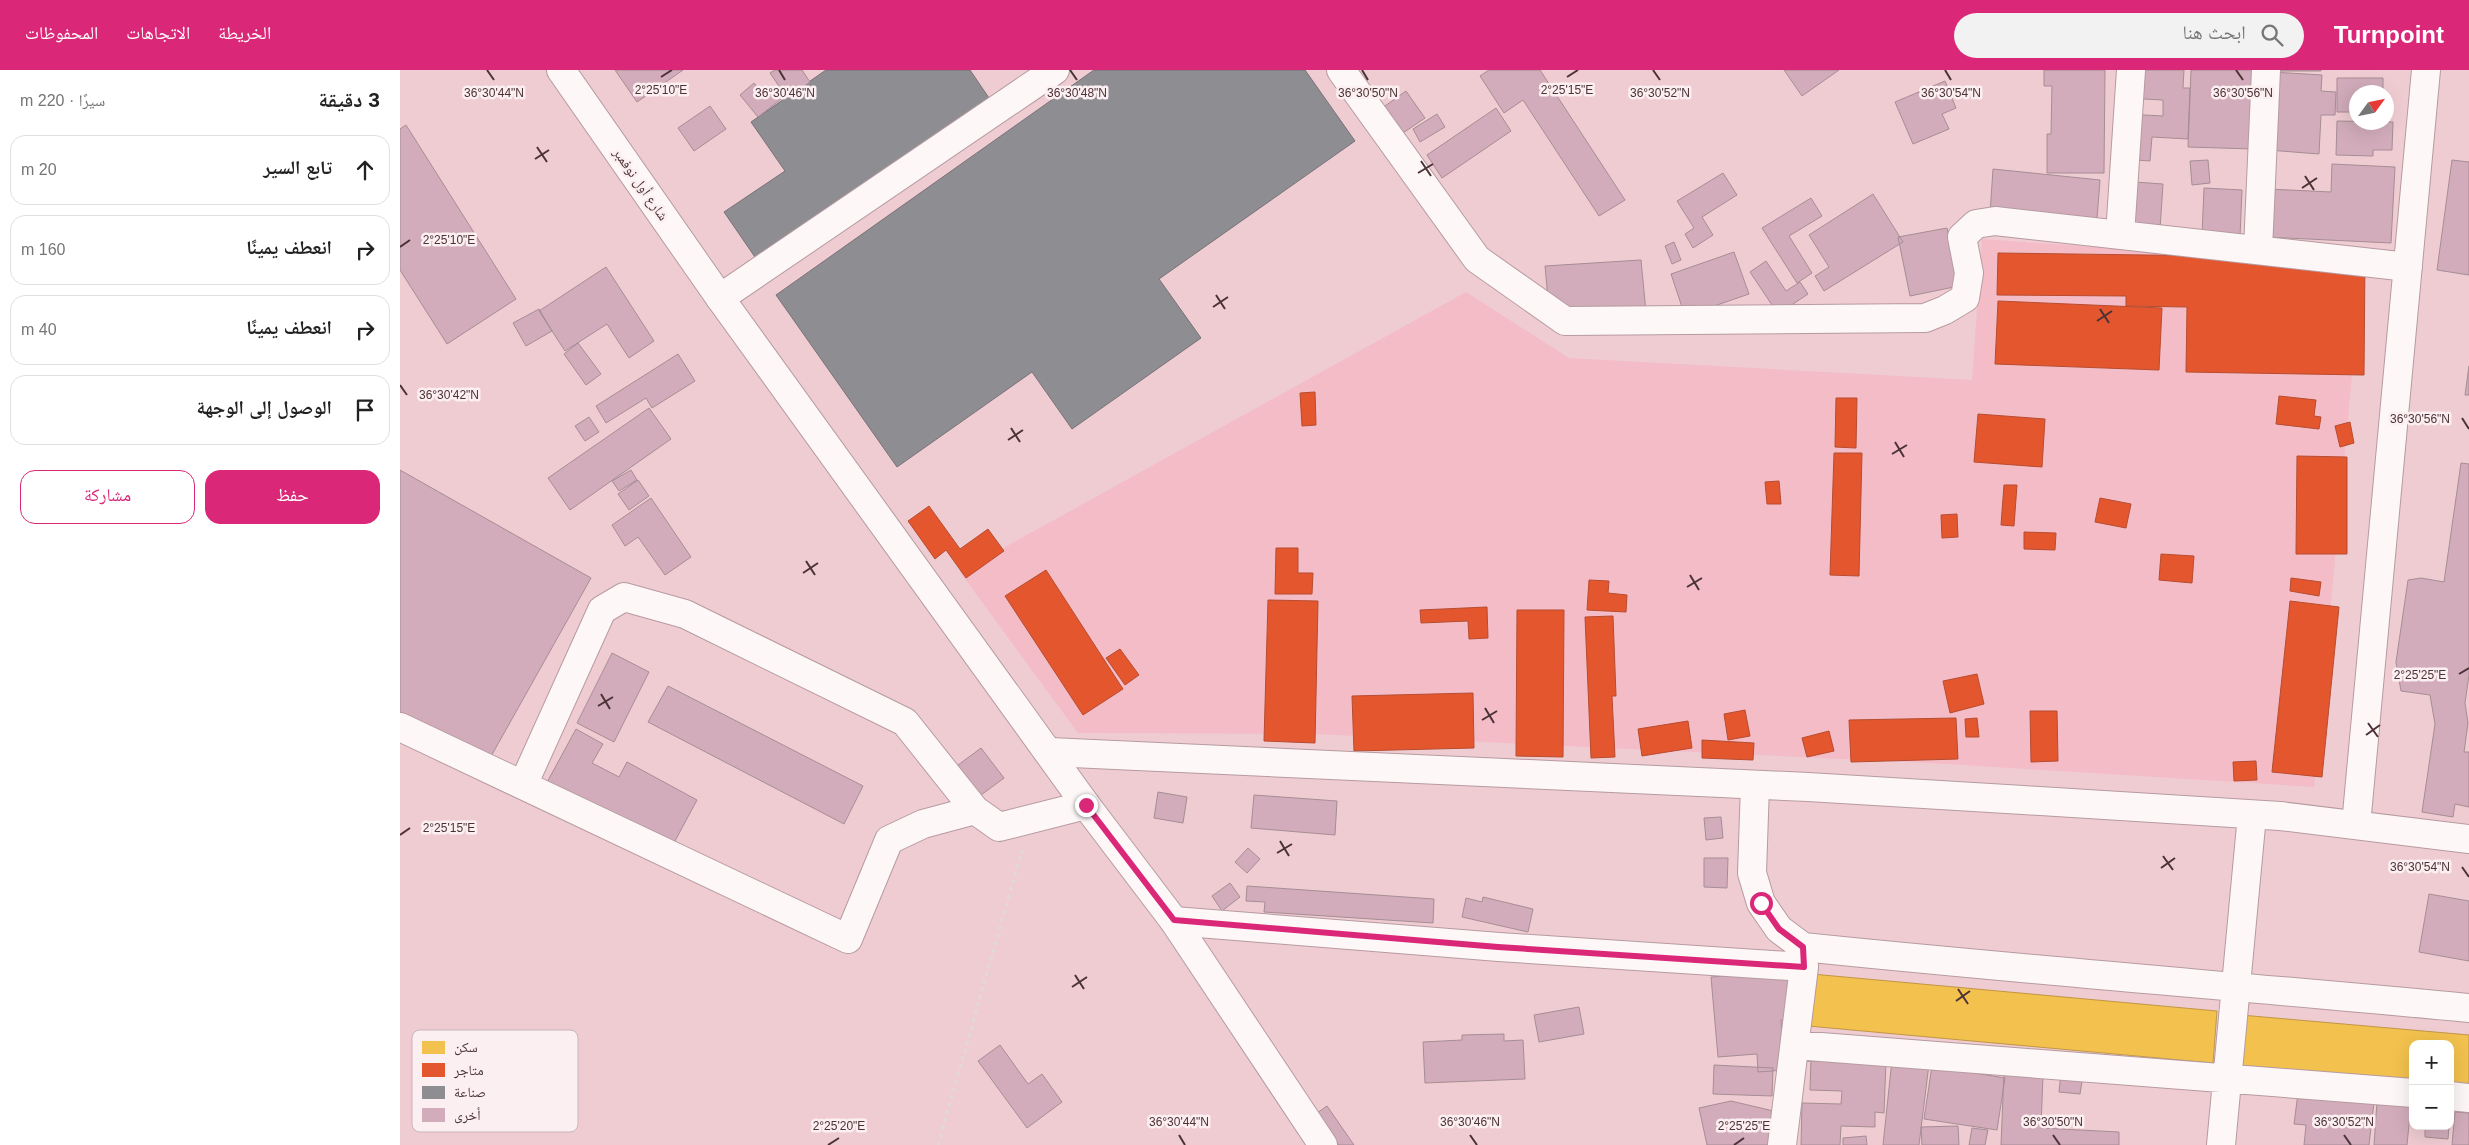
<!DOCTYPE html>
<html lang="ar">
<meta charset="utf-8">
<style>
body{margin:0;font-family:Arial,"Noto Naskh Arabic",sans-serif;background:#f2f2f2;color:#222;direction:rtl}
.controls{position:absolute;right:15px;bottom:15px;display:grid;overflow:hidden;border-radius:10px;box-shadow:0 5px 20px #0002}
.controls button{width:45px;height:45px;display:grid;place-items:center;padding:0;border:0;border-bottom:1px solid #e0e0e0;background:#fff;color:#222;font:25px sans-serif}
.compass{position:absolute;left:1949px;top:15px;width:45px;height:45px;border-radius:50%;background:#fff;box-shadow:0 5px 20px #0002;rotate:57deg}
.stop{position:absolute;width:15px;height:15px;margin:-11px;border:4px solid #db2777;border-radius:50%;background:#fff}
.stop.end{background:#db2777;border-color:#fff;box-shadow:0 1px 5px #0008}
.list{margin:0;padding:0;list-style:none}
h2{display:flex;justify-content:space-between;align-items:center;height:65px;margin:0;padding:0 20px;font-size:21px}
h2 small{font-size:16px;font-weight:400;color:#767676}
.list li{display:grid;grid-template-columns:32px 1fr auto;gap:15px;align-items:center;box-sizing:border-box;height:70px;margin:0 10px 10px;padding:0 10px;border:1px solid #e0e0e0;border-radius:15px}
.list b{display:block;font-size:19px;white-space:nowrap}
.list em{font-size:16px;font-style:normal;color:#767676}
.actions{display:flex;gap:10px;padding:15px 20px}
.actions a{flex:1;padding:11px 0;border:1px solid #db2777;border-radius:15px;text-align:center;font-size:18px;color:#db2777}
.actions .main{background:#db2777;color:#fff}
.icon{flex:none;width:28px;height:28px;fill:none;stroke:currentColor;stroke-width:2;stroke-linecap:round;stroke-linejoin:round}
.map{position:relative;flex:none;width:2069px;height:1075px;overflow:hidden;direction:ltr}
header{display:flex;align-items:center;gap:30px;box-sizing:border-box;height:70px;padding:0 25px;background:#db2777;color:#fff}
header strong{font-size:24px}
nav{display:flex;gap:28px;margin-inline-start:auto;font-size:18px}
.search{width:350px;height:45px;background:#f2f2f2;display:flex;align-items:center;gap:12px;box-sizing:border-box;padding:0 18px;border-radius:28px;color:#767676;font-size:19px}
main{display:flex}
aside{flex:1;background:#fff}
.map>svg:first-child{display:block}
.built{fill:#f3bcc6}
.homes{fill:#f2c14e;stroke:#c09647}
.shops{fill:#e4572e;stroke:#b64c31}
.industry{fill:#8d8d92;stroke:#797277}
.building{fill:#d2acbb;stroke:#a68d94}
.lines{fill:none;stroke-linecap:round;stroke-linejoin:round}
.minor-casing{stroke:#b69ba0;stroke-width:30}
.major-casing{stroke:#b69ba0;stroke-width:30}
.path{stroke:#e2d8da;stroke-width:3;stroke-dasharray:4 4;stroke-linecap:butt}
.minor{stroke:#fdf7f8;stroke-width:28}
.major{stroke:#fdf7f8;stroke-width:28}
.route{stroke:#db2777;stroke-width:6}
.ticks{fill:none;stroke:#4b3237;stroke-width:2}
.labels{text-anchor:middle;stroke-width:5;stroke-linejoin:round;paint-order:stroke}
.street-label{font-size:14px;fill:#4b3237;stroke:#fceff1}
.key{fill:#fceff1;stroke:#c7b6b9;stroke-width:1}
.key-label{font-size:14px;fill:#4b3237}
.ticks-label{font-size:12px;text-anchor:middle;fill:#4b3237;stroke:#fceff1;stroke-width:5;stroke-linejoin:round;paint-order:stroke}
</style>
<header>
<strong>Turnpoint</strong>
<div class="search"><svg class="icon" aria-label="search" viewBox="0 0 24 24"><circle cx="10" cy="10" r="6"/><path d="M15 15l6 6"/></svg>ابحث هنا</div>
<nav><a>الخريطة</a><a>الاتجاهات</a><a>المحفوظات</a></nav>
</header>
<main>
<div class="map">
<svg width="2069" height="1075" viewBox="0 0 2069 1075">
<rect width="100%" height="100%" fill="#efccd2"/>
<path class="built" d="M 1582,169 L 1962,196 L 1914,717 L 1548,694 L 915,664 L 678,663 L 560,502 L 1066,222 L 1169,288 L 1572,310 Z"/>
<path class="homes" d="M 1412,904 L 1817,941 L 1813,993 L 1408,956 Z
M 1841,945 L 2069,965 L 2069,1016 L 2050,1015 L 2050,974 L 2013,974 L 2013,1011 L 1837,996 Z"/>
<path class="shops" d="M 1598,183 L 1965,188 L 1964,305 L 1786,302 L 1787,237 L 1726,236 L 1726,226 L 1597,225 Z
M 1598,231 L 1762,238 L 1759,300 L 1595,294 Z
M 915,322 L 916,355 L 902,356 L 900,323 Z
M 1879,326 L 1916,330 L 1914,346 L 1921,347 L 1919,359 L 1876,354 Z
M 1436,328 L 1457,328 L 1456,378 L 1435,377 Z
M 1578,344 L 1645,349 L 1642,397 L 1574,392 Z
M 1950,352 L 1954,373 L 1940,377 L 1935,356 Z
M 1434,383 L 1462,383 L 1459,506 L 1430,505 Z
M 1897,386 L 1947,387 L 1947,484 L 1896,484 Z
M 1379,411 L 1381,434 L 1367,434 L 1365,412 Z
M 1604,415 L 1617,415 L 1614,456 L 1601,455 Z
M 1700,428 L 1731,434 L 1726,458 L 1695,452 Z
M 529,436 L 560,479 L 588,459 L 604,481 L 566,508 L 546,480 L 535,489 L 508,451 Z
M 1557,444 L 1558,467 L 1542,468 L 1541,445 Z
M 1624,462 L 1656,463 L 1655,480 L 1624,479 Z
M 876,478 L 898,478 L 898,503 L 913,503 L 912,524 L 875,524 Z
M 1761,484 L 1794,486 L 1792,513 L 1759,510 Z
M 646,500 L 723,619 L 683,645 L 605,526 Z
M 1891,508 L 1921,512 L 1919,526 L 1890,521 Z
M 1189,510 L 1209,511 L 1208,523 L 1227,525 L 1226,542 L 1187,540 Z
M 868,530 L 918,531 L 915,673 L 864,671 Z
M 1890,531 L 1939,537 L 1922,707 L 1872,702 Z
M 1087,537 L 1088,568 L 1069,569 L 1068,551 L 1021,553 L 1020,540 Z
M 1117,540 L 1164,540 L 1163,687 L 1116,686 Z
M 1213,546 L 1216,626 L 1212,626 L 1215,687 L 1191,688 L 1185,547 Z
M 720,579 L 739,605 L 725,615 L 706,588 Z
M 1577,604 L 1584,634 L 1550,643 L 1543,611 Z
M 1073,623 L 1074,678 L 954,681 L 952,626 Z
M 1345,640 L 1350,666 L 1328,670 L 1324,644 Z
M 1630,641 L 1657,641 L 1658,691 L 1631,692 Z
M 1556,648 L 1558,689 L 1451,692 L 1449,650 Z
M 1577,648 L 1579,667 L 1566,667 L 1565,649 Z
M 1288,651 L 1292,678 L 1242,686 L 1238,659 Z
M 1429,661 L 1434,681 L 1407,687 L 1402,668 Z
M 1302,670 L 1354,673 L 1353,690 L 1302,688 Z
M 1856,691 L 1857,710 L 1834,711 L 1833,692 Z"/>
<path class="industry" d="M 426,0 L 570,0 L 589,28 L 357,190 L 324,142 L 385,101 L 351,52 Z
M 694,0 L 905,0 L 955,71 L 759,209 L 801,268 L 672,359 L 632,302 L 497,397 L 376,225 Z"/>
<path class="building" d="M 215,0 L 283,0 L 237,32 Z
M 375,0 L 402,0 L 410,12 L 387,28 L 370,3 Z
M 1089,0 L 1140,0 L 1225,130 L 1199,146 L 1123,30 L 1104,43 L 1080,6 Z
M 1384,0 L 1439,0 L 1402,26 Z
M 1644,0 L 1705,0 L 1704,103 L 1647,103 L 1647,64 L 1651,64 L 1652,16 L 1644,16 Z
M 1727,0 L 1784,0 L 1783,18 L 1790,18 L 1788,69 L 1752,67 L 1750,91 L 1723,89 L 1726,44 L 1763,46 L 1763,30 L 1725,28 Z
M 1791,0 L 1855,0 L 1852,79 L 1788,77 Z
M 1875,0 L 1921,0 L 1921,1 L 1875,1 Z
M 1872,2 L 1922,5 L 1921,21 L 1936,22 L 1935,45 L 1921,45 L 1919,84 L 1868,80 Z
M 1937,8 L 1983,8 L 1983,22 L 1956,22 L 1956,42 L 1937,42 Z
M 1545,11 L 1556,38 L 1542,44 L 1549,59 L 1513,74 L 1495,32 Z
M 354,13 L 364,27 L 378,16 L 385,26 L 358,47 L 340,25 Z
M 1006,21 L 1025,48 L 1000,65 L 978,41 Z
M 310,36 L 326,59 L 294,81 L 278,58 Z
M 1096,38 L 1111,61 L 1042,108 L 1027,85 Z
M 1037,44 L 1045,57 L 1020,72 L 1013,59 Z
M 1937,51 L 1993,52 L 1992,80 L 1973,80 L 1973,86 L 1936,85 Z
M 6,55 L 116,229 L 47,274 L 0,200 L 0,59 Z
M 1808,90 L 1810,113 L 1792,115 L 1790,91 Z
M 2052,90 L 2069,92 L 2069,205 L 2037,200 Z
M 1932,94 L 1995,97 L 1991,173 L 1866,167 L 1868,119 L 1931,122 Z
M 1593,99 L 1700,110 L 1697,149 L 1590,144 Z
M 1323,103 L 1337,125 L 1302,147 L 1313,165 L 1293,178 L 1285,164 L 1294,158 L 1277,131 Z
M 1721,111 L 1763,114 L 1760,159 L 1718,157 Z
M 1804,118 L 1842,120 L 1840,167 L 1802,165 Z
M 1473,124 L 1503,172 L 1424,221 L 1415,206 L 1429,197 L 1409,165 Z
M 1411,128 L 1422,146 L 1389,166 L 1412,203 L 1397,213 L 1362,158 Z
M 1547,158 L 1559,216 L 1510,226 L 1498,167 Z
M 1274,172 L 1281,190 L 1272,194 L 1265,176 Z
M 1334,182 L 1349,224 L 1285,246 L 1271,204 Z
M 1241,190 L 1246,242 L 1150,251 L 1145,196 Z
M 1366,191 L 1386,221 L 1400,212 L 1408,224 L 1378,244 L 1350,202 Z
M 206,197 L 254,271 L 229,288 L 207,254 L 165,281 L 139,241 Z
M 139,239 L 152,261 L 126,276 L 113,253 Z
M 178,273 L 201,304 L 186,315 L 164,284 Z
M 278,284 L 295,311 L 252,338 L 246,328 L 206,353 L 196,336 Z
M 2069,296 L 2069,325 L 2065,325 Z
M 249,338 L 271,369 L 170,440 L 148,408 Z
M 189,347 L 199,362 L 185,371 L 175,356 Z
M 2061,393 L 2069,394 L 2069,605 L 2065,633 L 2068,653 L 2064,682 L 2069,682 L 2069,737 L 2055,734 L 2053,747 L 2022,742 L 2035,654 L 2030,625 L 2001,621 L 1996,592 L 2008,510 L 2021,508 L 2044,512 Z
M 0,400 L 191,508 L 80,706 L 0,660 Z
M 231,400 L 237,410 L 219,421 L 212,411 Z
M 238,410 L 249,426 L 229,440 L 218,424 Z
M 251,428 L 291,487 L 265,505 L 238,467 L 225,476 L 212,455 Z
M 212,583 L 249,602 L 214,672 L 177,653 Z
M 268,616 L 463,716 L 444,754 L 248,652 Z
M 176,659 L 203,674 L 192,693 L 219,707 L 227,692 L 297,730 L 268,784 L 145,716 Z
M 581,678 L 604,708 L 577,728 L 554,698 Z
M 758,722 L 787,727 L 783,753 L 754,748 Z
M 854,725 L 937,731 L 935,765 L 851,758 Z
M 1321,747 L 1323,768 L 1306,770 L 1304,748 Z
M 848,778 L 860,789 L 847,803 L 835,792 Z
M 1304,788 L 1328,788 L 1327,818 L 1304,817 Z
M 830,813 L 840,827 L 822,841 L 812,826 Z
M 847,816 L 1034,829 L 1033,853 L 864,842 L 865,832 L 846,831 Z
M 2029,824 L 2069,831 L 2069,891 L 2019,882 Z
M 1083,827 L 1133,839 L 1128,862 L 1062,847 L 1066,828 L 1082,832 Z
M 1387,901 L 1391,949 L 1381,950 L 1385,1000 L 1358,1002 L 1357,984 L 1318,987 L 1311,907 Z
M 1179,937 L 1184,964 L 1139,972 L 1134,945 Z
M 1104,964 L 1104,971 L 1123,970 L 1125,1009 L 1025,1013 L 1023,972 L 1062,970 L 1062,965 Z
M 600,975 L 628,1014 L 642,1004 L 662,1032 L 627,1058 L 578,991 Z
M 1411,988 L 1486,990 L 1484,1043 L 1475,1042 L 1475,1057 L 1441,1056 L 1440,1075 L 1401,1075 L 1402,1033 L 1441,1034 L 1442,1021 L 1410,1020 Z
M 1492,990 L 1529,994 L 1519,1075 L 1483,1075 Z
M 1314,995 L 1373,998 L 1372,1026 L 1313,1024 Z
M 1532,996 L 1605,1008 L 1597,1060 L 1524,1049 Z
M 1604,1003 L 1643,1005 L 1641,1058 L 1719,1062 L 1719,1075 L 1601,1075 Z
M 1661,1003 L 1683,1005 L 1680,1024 L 1659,1022 Z
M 1898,1023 L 1974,1032 L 1969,1075 L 1904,1075 L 1906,1055 L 1894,1054 Z
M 1331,1031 L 1382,1043 L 1375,1075 L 1307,1075 L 1299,1038 Z
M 1977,1032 L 2011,1034 L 2007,1075 L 1974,1075 Z
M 927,1036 L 954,1075 L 939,1075 L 917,1043 Z
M 2055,1042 L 2069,1043 L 2069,1075 L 2052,1075 Z
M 1558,1056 L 1559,1075 L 1522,1075 L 1521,1057 Z
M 2025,1056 L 2049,1056 L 2048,1069 L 2025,1067 Z
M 1572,1058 L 1588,1060 L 1585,1075 L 1569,1075 Z
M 1466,1066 L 1467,1075 L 1443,1075 L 1443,1068 Z"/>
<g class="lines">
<defs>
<path id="minor" d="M 941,0 L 1077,189 L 1165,251 L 1525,248 L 1545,240 L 1565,228 L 1569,203 L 1562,167 L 1576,154 L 1595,151 L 2008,197
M 1720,165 L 1731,0
M 1858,179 L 1866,0
M 320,228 L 655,0
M 0,657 L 448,869 L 489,770 L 523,754 L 575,740
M 650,682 L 1408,717 L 1623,730 L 1880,746 L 2069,769
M 123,715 L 202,540 L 224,527 L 285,544 L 505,652 L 575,740 L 599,757 L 686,735
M 1355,715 L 1352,803 L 1361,833 L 1379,859 L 1403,877 L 1404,897 L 1382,1075
M 1956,755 L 2026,0
M 774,851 L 1099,877 L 1404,897
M 1403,877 C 1625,900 1847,917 2069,938
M 1395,975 L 2013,1023
M 2050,1026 L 2069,1028
M 1821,1075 L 1852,745"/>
<path id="major" d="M 161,0 L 320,228 L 686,735 L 774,851 L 923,1075"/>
</defs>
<use href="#minor" class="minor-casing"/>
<use href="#major" class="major-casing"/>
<path class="path" d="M 538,1075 L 622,780"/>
<use href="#minor" class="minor"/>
<use href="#major" class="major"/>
</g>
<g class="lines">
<path class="route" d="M 686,735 L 774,850 L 1098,877 L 1404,897 L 1403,877 L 1379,859 L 1361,833"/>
</g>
<path class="ticks" d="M 87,0 L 94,10M 379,0 L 385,10M 670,0 L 677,10M 962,0 L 968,10M 1253,0 L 1260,10M 1545,0 L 1551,10M 1836,0 L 1843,10M 261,7 L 272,0M 1167,7 L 1178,0M 137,77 L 147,92M 135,89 L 149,80M 1021,91 L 1031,106M 1018,103 L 1033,94M 1905,106 L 1914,120M 1902,118 L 1917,108M 0,177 L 10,170M 816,225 L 825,239M 813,237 L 828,227M 1700,239 L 1709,253M 1697,251 L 1712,241M 0,315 L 7,325M 2062,348 L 2069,359M 611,358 L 620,372M 608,370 L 623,360M 1495,372 L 1504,387M 1492,384 L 1507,375M 406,491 L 415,505M 403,503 L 418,493M 1290,505 L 1299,520M 1287,517 L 1302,508M 2059,604 L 2069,598M 201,624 L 210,639M 198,636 L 213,627M 1085,638 L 1094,653M 1082,650 L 1097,641M 1968,653 L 1978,667M 1966,665 L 1980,655M 0,765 L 10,758M 880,771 L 889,786M 877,783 L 892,774M 1763,786 L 1773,800M 2062,797 L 2069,807M 1761,798 L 1775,788M 675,905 L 684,919M 672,917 L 687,907M 1558,919 L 1568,934M 1556,931 L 1570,921M 779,1065 L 785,1075M 1070,1065 L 1077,1075M 1653,1065 L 1660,1075M 1944,1065 L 1951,1075M 428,1075 L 439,1068M 1334,1075 L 1344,1068"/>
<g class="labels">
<g class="street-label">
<text transform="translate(241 114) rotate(55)" y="5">شارع أول نوفمبر</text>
</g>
</g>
<rect x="12" y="960" width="166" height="102" rx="8" class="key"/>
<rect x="22" y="971" width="23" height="13" fill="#f2c14e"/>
<rect x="22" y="993" width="23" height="14" fill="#e4572e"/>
<rect x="22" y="1016" width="23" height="13" fill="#8d8d92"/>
<rect x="22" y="1038" width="23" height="14" fill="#d2acbb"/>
<g class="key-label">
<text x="54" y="982">سكن</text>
<text x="54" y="1005">متاجر</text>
<text x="54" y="1027">صناعة</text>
<text x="54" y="1050">أخرى</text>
</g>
<g class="ticks-label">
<text x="261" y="24">2°25'10"E</text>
<text x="1167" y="24">2°25'15"E</text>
<text x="1260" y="27">36°30'52"N</text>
<text x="1843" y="27">36°30'56"N</text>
<text x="94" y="27">36°30'44"N</text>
<text x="385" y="27">36°30'46"N</text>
<text x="677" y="27">36°30'48"N</text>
<text x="968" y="27">36°30'50"N</text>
<text x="1551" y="27">36°30'54"N</text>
<text x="49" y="174">2°25'10"E</text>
<text x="49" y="329">36°30'42"N</text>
<text x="2020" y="353">36°30'56"N</text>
<text x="2020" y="609">2°25'25"E</text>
<text x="49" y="762">2°25'15"E</text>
<text x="2020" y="801">36°30'54"N</text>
<text x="779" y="1056">36°30'44"N</text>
<text x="1070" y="1056">36°30'46"N</text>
<text x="1653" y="1056">36°30'50"N</text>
<text x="1944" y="1056">36°30'52"N</text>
<text x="439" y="1060">2°25'20"E</text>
<text x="1344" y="1060">2°25'25"E</text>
</g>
</svg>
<div class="controls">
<button>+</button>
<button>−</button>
</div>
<svg class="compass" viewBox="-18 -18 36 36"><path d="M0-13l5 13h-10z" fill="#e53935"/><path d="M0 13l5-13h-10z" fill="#767676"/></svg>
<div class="stop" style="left:1361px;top:833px"></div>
<div class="stop end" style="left:686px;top:735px"></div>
</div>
<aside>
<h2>3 دقيقة<small>سيرًا · 220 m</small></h2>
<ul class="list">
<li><svg class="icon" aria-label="ahead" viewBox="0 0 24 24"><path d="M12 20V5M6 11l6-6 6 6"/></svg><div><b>تابع السير</b></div><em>20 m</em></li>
<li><svg class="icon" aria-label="right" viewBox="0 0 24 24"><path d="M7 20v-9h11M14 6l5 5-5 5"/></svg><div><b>انعطف يمينًا</b></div><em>160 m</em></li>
<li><svg class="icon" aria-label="right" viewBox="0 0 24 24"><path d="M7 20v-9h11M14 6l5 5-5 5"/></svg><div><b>انعطف يمينًا</b></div><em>40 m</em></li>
<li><svg class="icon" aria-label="arrive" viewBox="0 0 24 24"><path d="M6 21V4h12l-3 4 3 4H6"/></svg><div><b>الوصول إلى الوجهة</b></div></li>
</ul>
<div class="actions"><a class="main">حفظ</a><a>مشاركة</a></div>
</aside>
</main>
